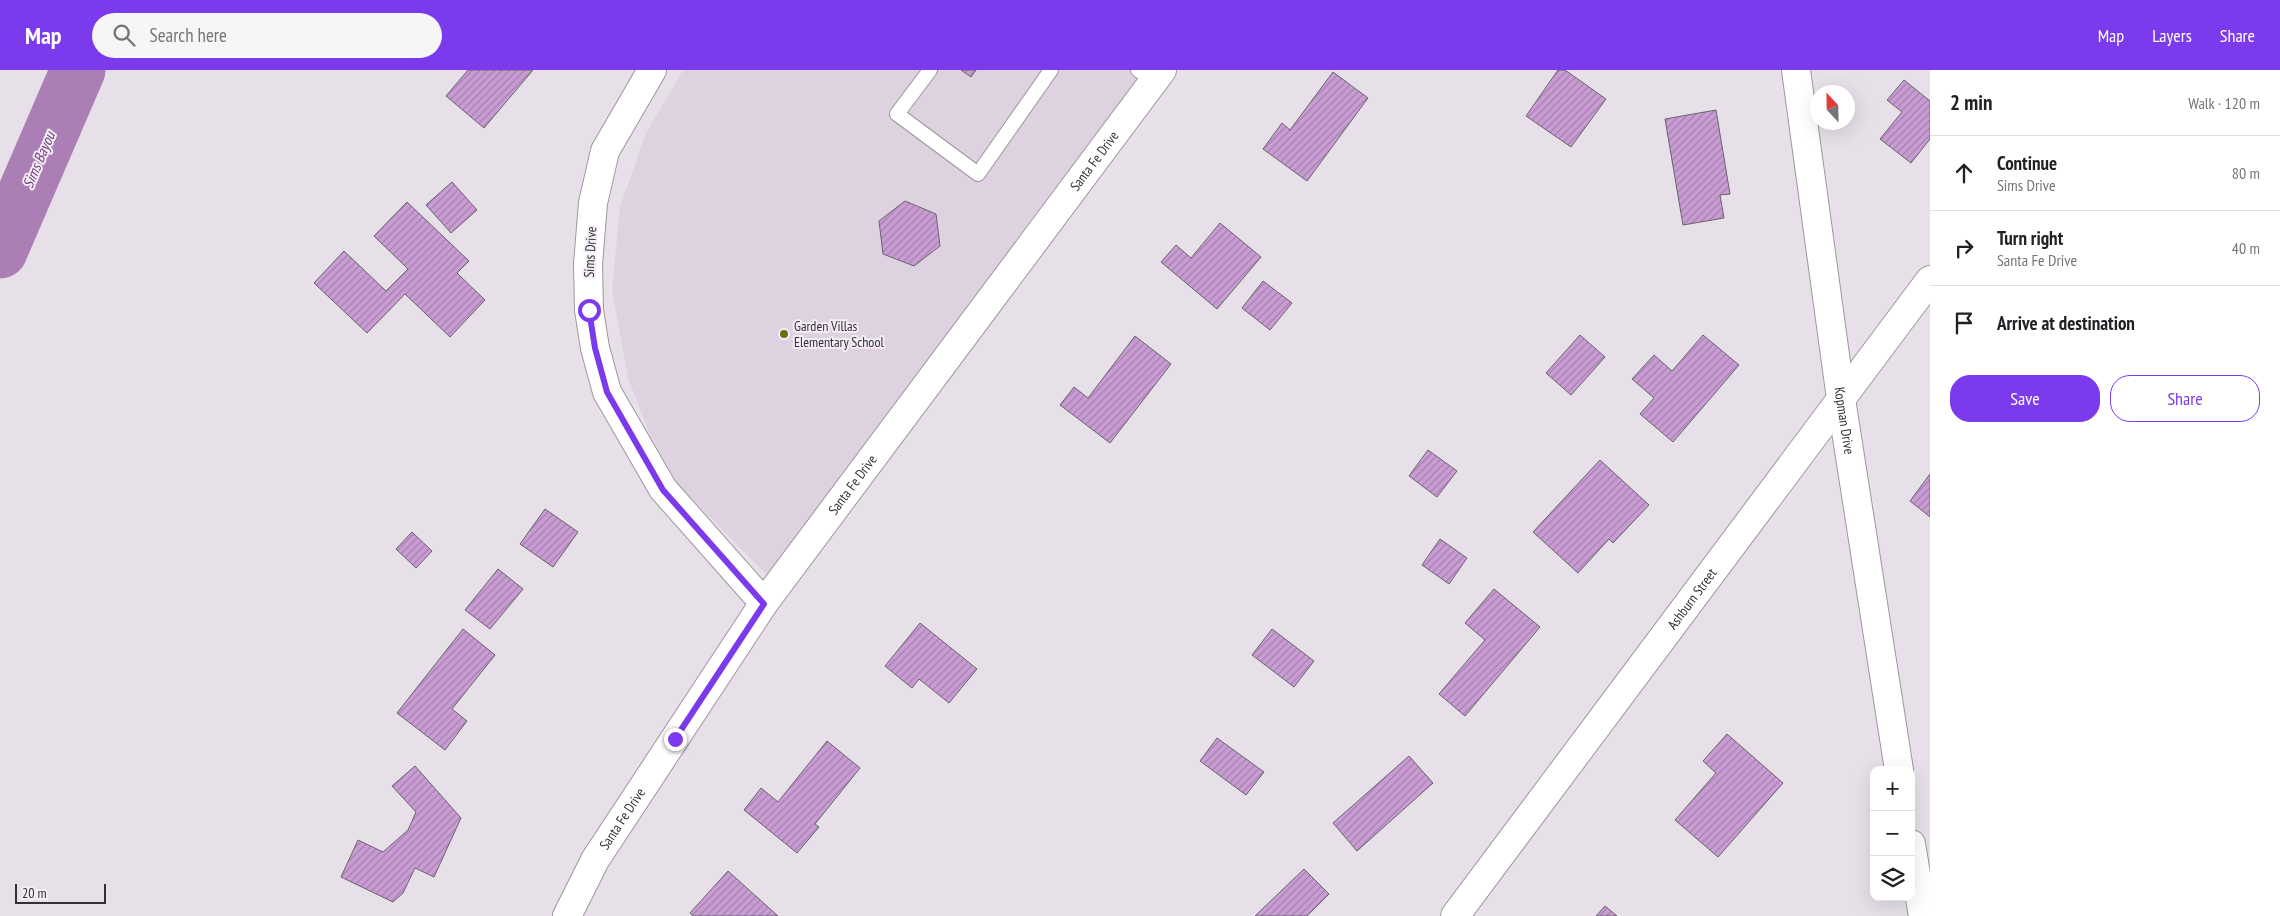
<!DOCTYPE html>
<meta charset="utf-8">
<style>
body{margin:0;font-family:"PT Sans Narrow",sans-serif;background:#f6f6f6;color:#202124}
.controls{position:absolute;right:15px;bottom:15px;display:grid;overflow:hidden;border-radius:10px;box-shadow:0 5px 20px #0002}
.controls button{width:45px;height:45px;display:grid;place-items:center;padding:0;border:0;border-bottom:1px solid #e0e0e0;background:#fff;color:#202124;font:25px sans-serif}
.compass{position:absolute;left:1810px;top:15px;width:45px;height:45px;border-radius:50%;background:#fff;box-shadow:0 5px 20px #0002;rotate:338deg}
.scale{position:absolute;left:15px;bottom:12px;width:91px;box-sizing:border-box;padding-left:5px;border:2px solid #343134;border-top:0;font-size:14px;line-height:18px;white-space:nowrap;color:#343134;-webkit-text-stroke:4px #f4edf6;paint-order:stroke}
.stop{position:absolute;width:15px;height:15px;margin:-11px;border:4px solid #7c3aed;border-radius:50%;background:#fff}
.stop.end{background:#7c3aed;border-color:#fff;box-shadow:0 1px 5px #0008}
.list{margin:0;padding:0;list-style:none}
h2{display:flex;justify-content:space-between;align-items:center;height:65px;margin:0;padding:0 20px;font-size:21px}
h2 small{font-size:16px;font-weight:400;color:#757577}
.list li{display:grid;grid-template-columns:32px 1fr auto;gap:15px;align-items:center;box-sizing:border-box;height:75px;padding:0 20px;border-top:1px solid #e0e0e0}
.list b{display:block;font-size:19px;white-space:nowrap}
.list p{margin:0;font-size:16px;white-space:nowrap;color:#757577}
.list em{font-size:16px;font-style:normal;color:#757577}
.actions{display:flex;gap:10px;padding:15px 20px}
.actions a{flex:1;padding:11px 0;border:1px solid #7c3aed;border-radius:20px;text-align:center;font-size:18px;color:#7c3aed}
.actions .main{background:#7c3aed;color:#fff}
.icon{flex:none;width:28px;height:28px;fill:none;stroke:currentColor;stroke-width:2;stroke-linecap:round;stroke-linejoin:round}
.map{position:relative;flex:none;width:1930px;height:846px;overflow:hidden}
header{display:flex;align-items:center;gap:30px;box-sizing:border-box;height:70px;padding:0 25px;background:#7c3aed;color:#fff}
header strong{font-size:24px}
nav{display:flex;gap:28px;margin-inline-start:auto;font-size:18px}
.search{width:350px;height:45px;background:#f6f6f6;display:flex;align-items:center;gap:12px;box-sizing:border-box;padding:0 18px;border-radius:28px;color:#757577;font-size:19px}
main{display:flex}
aside{flex:1;background:#fff}
.map>svg:first-child{display:block}
.built{fill:#ded2e1}
.lines{fill:none;stroke-linecap:round;stroke-linejoin:round}
.river{stroke:#ab7fb6;stroke-width:55}
.building{fill:url(#building-hatch);stroke:#69636b}
.lane-casing{stroke:#9d969e;stroke-width:16}
.street-casing{stroke:#9d969e;stroke-width:30}
.lane{stroke:#fff;stroke-width:14}
.street{stroke:#fff;stroke-width:28}
.route{stroke:#7c3aed;stroke-width:6}
.poi-dot{fill:#6a6d10;stroke:#f4edf6;stroke-width:2}
.labels{text-anchor:middle;stroke-width:4;stroke-linejoin:round;paint-order:stroke}
.street-label{font-size:14px;fill:#343134;stroke:#f4edf6}
.poi-label{font-size:14px;fill:#343134;stroke:#f4edf6;text-anchor:start}
.water-label{font-size:15px;font-style:italic;fill:#743d81;stroke:#f4edf6}
</style>
<header>
<strong>Map</strong>
<div class="search"><svg class="icon" aria-label="search" viewBox="0 0 24 24"><circle cx="10" cy="10" r="6"/><path d="M15 15l6 6"/></svg>Search here</div>
<nav><a>Map</a><a>Layers</a><a>Share</a></nav>
</header>
<main>
<div class="map">
<svg width="1930" height="846" viewBox="0 0 1930 846">
<defs>
<pattern id="building-hatch" width="6" height="6" patternUnits="userSpaceOnUse" patternTransform="scale(1.25)"><rect width="6" height="6" fill="#c99cd4"/><path d="M-1 1l2-2M0 6l6-6M5 7l2-2" fill="none" stroke="#a480ad"/></pattern>
</defs>
<rect width="100%" height="100%" fill="#e7e0e9"/>
<path class="built" d="M 683,0 L 1144,0 L 769,507 L 677,414 L 648,360 L 628,308 L 612,220 L 620,137 L 646,63 Z"/>
<g class="lines">
<path class="river" d="M 0,181 L 78,0"/>
</g>
<path class="building" d="M 468,0 L 533,0 L 484,58 L 446,26 Z
M 961,0 L 976,0 L 971,7 Z
M 1558,0 L 1565,0 L 1606,29 L 1571,77 L 1526,46 Z
M 1333,2 L 1368,28 L 1307,111 L 1263,79 L 1282,53 L 1290,60 Z
M 1904,10 L 1930,31 L 1930,69 L 1911,93 L 1880,69 L 1902,42 L 1887,30 Z
M 1716,40 L 1730,124 L 1720,125 L 1724,148 L 1683,155 L 1665,49 Z
M 452,112 L 477,140 L 451,163 L 426,135 Z
M 905,131 L 936,144 L 940,176 L 914,196 L 883,184 L 879,151 Z
M 407,132 L 469,191 L 457,203 L 485,230 L 450,267 L 405,224 L 367,263 L 314,213 L 344,181 L 386,221 L 408,199 L 374,166 Z
M 1220,153 L 1261,187 L 1217,239 L 1161,192 L 1176,175 L 1191,188 Z
M 1263,211 L 1292,233 L 1270,260 L 1242,238 Z
M 1580,265 L 1605,287 L 1571,325 L 1546,303 Z
M 1703,265 L 1739,295 L 1673,372 L 1640,344 L 1654,328 L 1632,309 L 1654,285 L 1672,301 Z
M 1135,266 L 1171,294 L 1110,373 L 1060,335 L 1074,317 L 1088,328 Z
M 1428,380 L 1457,401 L 1437,427 L 1409,406 Z
M 1600,390 L 1649,435 L 1613,473 L 1609,469 L 1578,503 L 1533,462 Z
M 1930,404 L 1930,447 L 1910,431 Z
M 545,439 L 578,462 L 553,497 L 520,474 Z
M 412,462 L 432,481 L 416,498 L 396,479 Z
M 1440,469 L 1467,488 L 1449,514 L 1422,495 Z
M 498,499 L 523,519 L 490,559 L 465,540 Z
M 1494,519 L 1540,557 L 1465,646 L 1439,624 L 1485,570 L 1465,553 Z
M 920,553 L 977,599 L 949,633 L 919,609 L 912,618 L 885,596 Z
M 463,559 L 495,585 L 452,639 L 467,651 L 445,680 L 397,643 Z
M 1272,559 L 1314,591 L 1294,617 L 1252,585 Z
M 1727,664 L 1783,713 L 1718,787 L 1675,750 L 1716,703 L 1703,691 Z
M 1217,668 L 1264,702 L 1246,725 L 1200,691 Z
M 827,671 L 860,698 L 815,754 L 819,757 L 797,783 L 744,740 L 761,718 L 778,732 Z
M 1409,686 L 1433,713 L 1357,781 L 1333,753 Z
M 415,696 L 461,748 L 434,807 L 415,798 L 403,823 L 393,832 L 341,807 L 358,770 L 383,782 L 408,760 L 416,742 L 392,716 Z
M 1304,799 L 1329,824 L 1307,846 L 1255,846 Z
M 728,801 L 778,846 L 693,846 L 690,843 Z
M 1605,836 L 1617,846 L 1596,846 Z"/>
<g class="lines">
<defs>
<path id="lane" d="M 930,0 L 897,44 L 978,104 L 1051,0
M 1138,0 L 1154,11"/>
<g id="street">
<path d="M 652,0 L 605,81 L 593,133 L 588,194 L 589,240 L 595,278 L 607,322 L 663,419 L 764,533"/>
<path id="s1" d="M 1796,0 L 1841,329 L 1899,700"/>
<path d="M 1911,774 L 1923,846"/>
<path id="s2" d="M 567,846 L 595,790 L 764,533 L 1162,0"/>
<path id="s3" d="M 1455,846 L 1930,210"/>
</g>
</defs>
<use href="#lane" class="lane-casing"/>
<use href="#street" class="street-casing"/>
<use href="#lane" class="lane"/>
<use href="#street" class="street"/>
</g>
<g class="lines">
<path class="route" d="M 589,240 L 595,278 L 607,322 L 663,420 L 764,534 L 675,669"/>
</g>
<circle class="poi-dot" cx="784" cy="264" r="5"/>
<g class="labels">
<g class="street-label">
<text dy="5" stroke="none"><textPath href="#s2" startOffset="922">Santa Fe Drive</textPath></text>
<text transform="translate(590 182) rotate(-87)" y="5">Sims Drive</text>
<text dy="5" stroke="none"><textPath href="#s1" startOffset="354">Kopman Drive</textPath></text>
<text dy="5" stroke="none"><textPath href="#s2" startOffset="518">Santa Fe Drive</textPath></text>
<text dy="5" stroke="none"><textPath href="#s3" startOffset="396">Ashburn Street</textPath></text>
<text dy="5" stroke="none"><textPath href="#s2" startOffset="112">Santa Fe Drive</textPath></text>
</g>
<g class="poi-label">
<text x="794" y="261">Garden Villas<tspan x="794" dy="16">Elementary School</tspan></text>
</g>
<g class="water-label">
<text transform="translate(39 90) rotate(-67)" y="5">Sims Bayou</text>
</g>
</g>
</svg>
<div class="controls">
<button>+</button>
<button>−</button>
<button><svg class="icon" aria-label="layers" viewBox="0 0 24 24"><path d="M12 4l9 5-9 5-9-5zM3 14l9 5 9-5"/></svg></button>
</div>
<svg class="compass" viewBox="-18 -18 36 36"><path d="M0-13l5 13h-10z" fill="#e53935"/><path d="M0 13l5-13h-10z" fill="#757577"/></svg>
<div class="scale">20 m</div>
<div class="stop" style="left:589px;top:240px"></div>
<div class="stop end" style="left:675px;top:669px"></div>
</div>
<aside>
<h2>2 min<small>Walk · 120 m</small></h2>
<ul class="list">
<li><svg class="icon" aria-label="ahead" viewBox="0 0 24 24"><path d="M12 20V5M6 11l6-6 6 6"/></svg><div><b>Continue</b><p>Sims Drive</p></div><em>80 m</em></li>
<li><svg class="icon" aria-label="right" viewBox="0 0 24 24"><path d="M7 20v-9h11M14 6l5 5-5 5"/></svg><div><b>Turn right</b><p>Santa Fe Drive</p></div><em>40 m</em></li>
<li><svg class="icon" aria-label="arrive" viewBox="0 0 24 24"><path d="M6 21V4h12l-3 4 3 4H6"/></svg><div><b>Arrive at destination</b></div></li>
</ul>
<div class="actions"><a class="main">Save</a><a>Share</a></div>
</aside>
</main>
